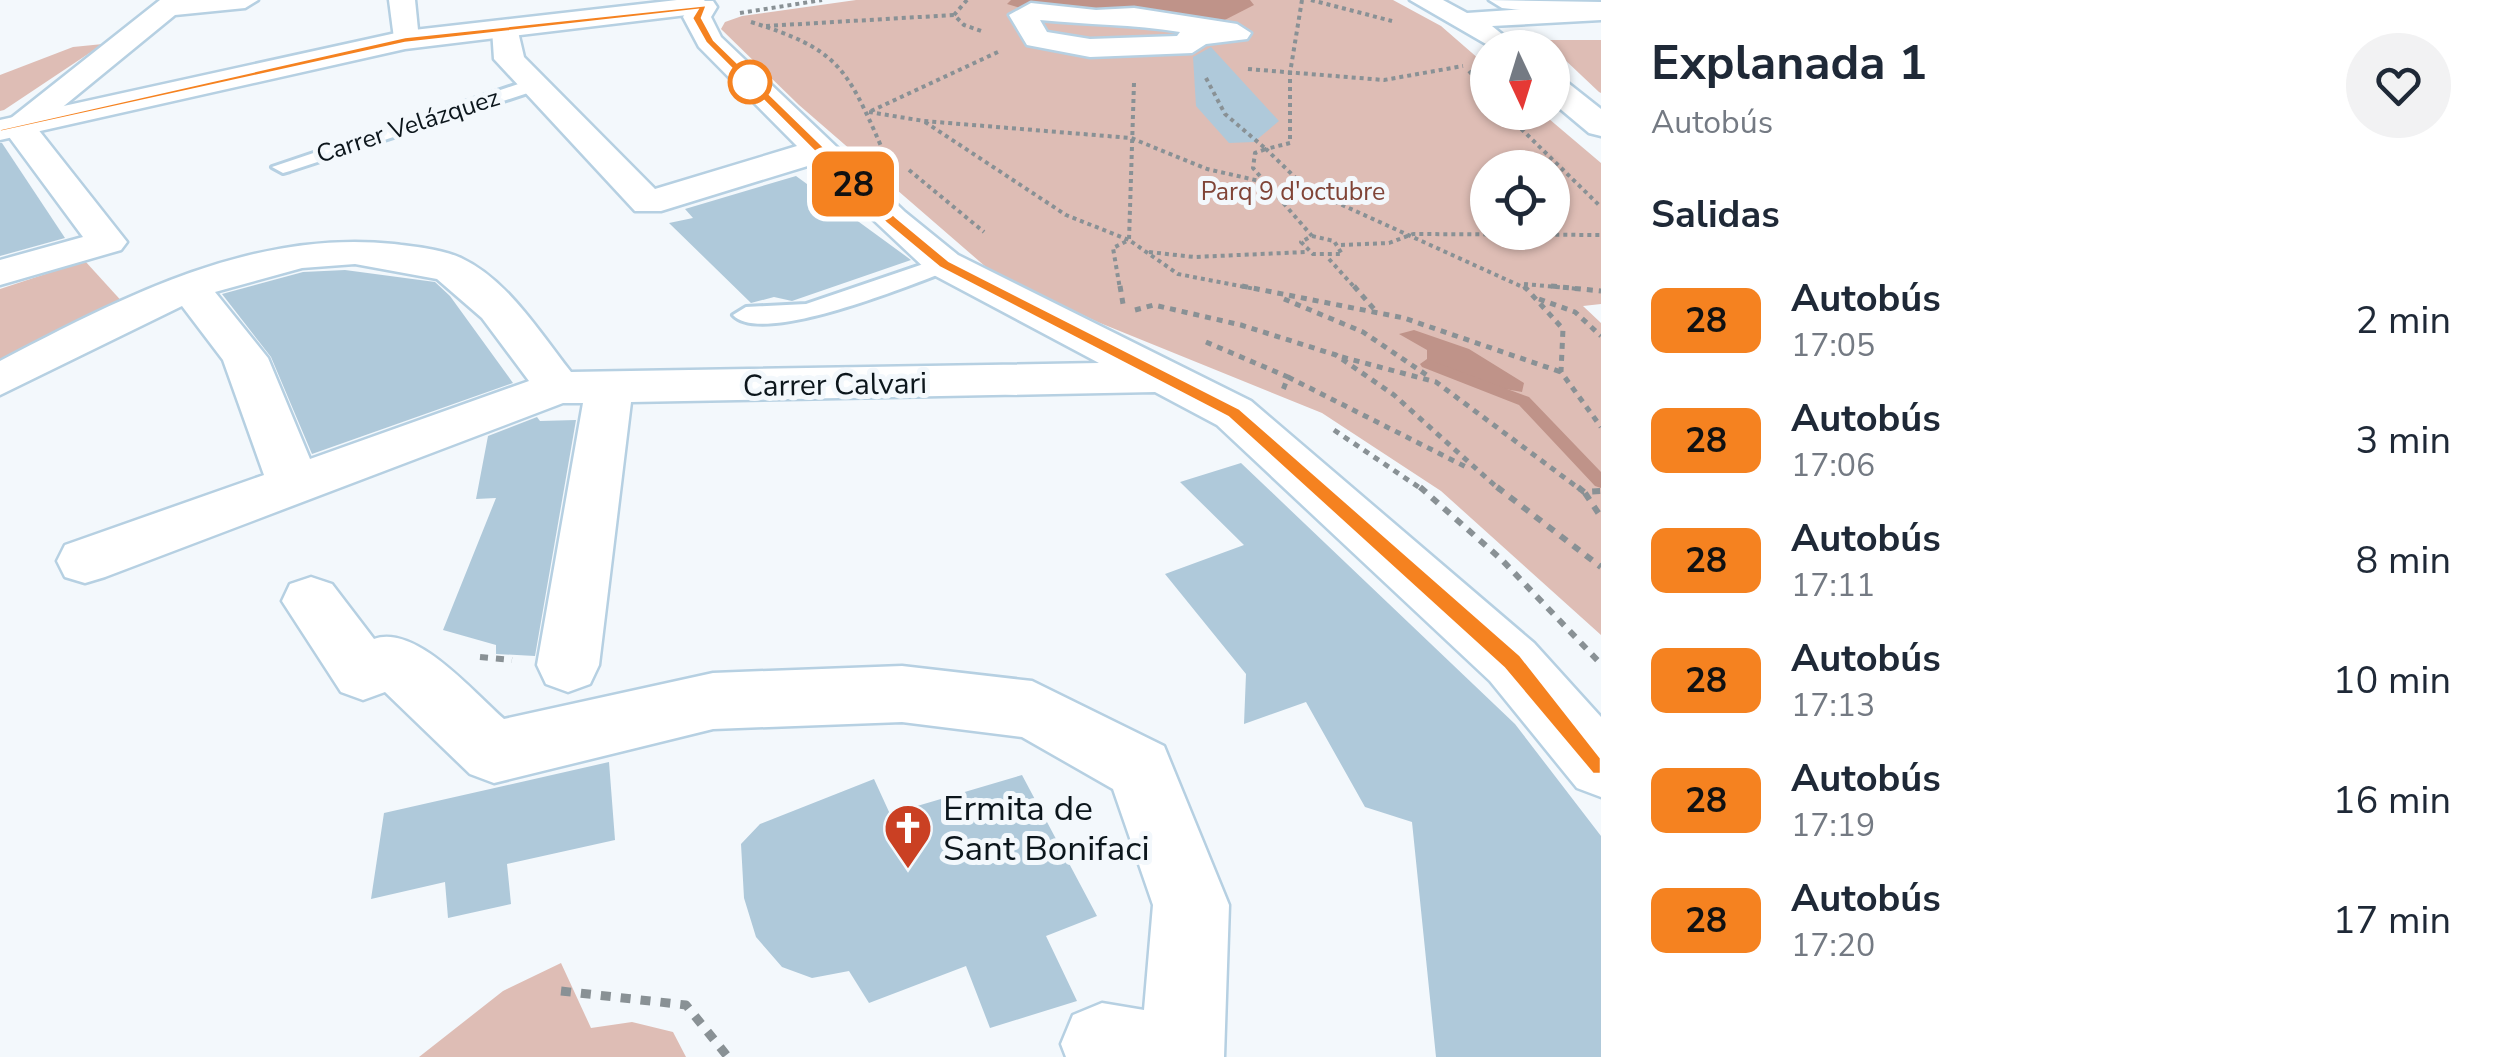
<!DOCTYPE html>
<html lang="es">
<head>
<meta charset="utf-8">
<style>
  :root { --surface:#fff; --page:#f2f2f3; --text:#1f2937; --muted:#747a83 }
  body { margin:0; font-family:"Nunito Sans",sans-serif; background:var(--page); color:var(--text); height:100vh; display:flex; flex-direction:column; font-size:38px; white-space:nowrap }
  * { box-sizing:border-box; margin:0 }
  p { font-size:32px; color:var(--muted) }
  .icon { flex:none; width:55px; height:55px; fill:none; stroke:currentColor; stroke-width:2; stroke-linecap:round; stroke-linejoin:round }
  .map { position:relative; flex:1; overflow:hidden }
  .drawer { display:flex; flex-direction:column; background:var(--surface); width:900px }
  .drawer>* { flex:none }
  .badge { padding:0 20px; border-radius:15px; font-size:35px; line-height:65px }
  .needle { width:65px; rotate:176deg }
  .buttons { position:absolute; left:1470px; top:30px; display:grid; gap:20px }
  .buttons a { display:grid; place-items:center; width:100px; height:100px; border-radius:50%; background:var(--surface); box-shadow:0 2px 8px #0004; font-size:50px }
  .map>.badge { position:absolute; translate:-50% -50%; box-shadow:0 0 0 5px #fff }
  h2 { padding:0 50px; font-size:38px; line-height:90px }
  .round { display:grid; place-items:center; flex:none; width:105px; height:105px; border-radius:52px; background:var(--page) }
  .overview { display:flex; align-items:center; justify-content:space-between; height:170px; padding:0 50px }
  h1 { font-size:48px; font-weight:700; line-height:75px }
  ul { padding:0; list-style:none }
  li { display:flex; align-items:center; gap:30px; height:120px; padding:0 50px }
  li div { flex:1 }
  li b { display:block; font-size:38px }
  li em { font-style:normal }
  li .badge { min-width:110px; font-weight:700; text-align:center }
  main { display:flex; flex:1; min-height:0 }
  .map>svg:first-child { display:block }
  .green { fill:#debdb5; fill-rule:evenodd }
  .water { fill:#bf9389 }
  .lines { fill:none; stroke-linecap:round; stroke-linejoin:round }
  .stream { fill:#bf9389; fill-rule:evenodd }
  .building { fill:#afc9da }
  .lane-casing { stroke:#b6d0e2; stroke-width:6 }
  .street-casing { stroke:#b6d0e2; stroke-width:5 }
  .secondary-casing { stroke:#b6d0e2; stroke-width:5 }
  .path-far3 { stroke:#899195; stroke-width:4; stroke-dasharray:4 4; stroke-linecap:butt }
  .path-far2 { stroke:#899195; stroke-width:5; stroke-dasharray:6 6; stroke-linecap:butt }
  .path-far1 { stroke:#899195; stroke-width:6; stroke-dasharray:8 8; stroke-linecap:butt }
  .path { stroke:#899195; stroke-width:9; stroke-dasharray:10 10; stroke-linecap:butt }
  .lane { fill:#fff; fill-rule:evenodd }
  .street { fill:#fff; fill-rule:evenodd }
  .secondary { fill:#fff; fill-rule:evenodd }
  .line { fill:#f58220; stroke:#fff; stroke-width:2.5 }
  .stop-dot { fill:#fff; stroke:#f58220; stroke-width:5 }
  .labels { text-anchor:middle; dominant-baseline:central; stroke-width:10; stroke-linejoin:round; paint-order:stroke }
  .far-street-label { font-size:25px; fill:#0c161c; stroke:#f3f8fc }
  .far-park-label { font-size:25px; fill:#804437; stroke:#f3f8fc }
  .street-label { font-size:30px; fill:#0c161c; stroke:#f3f8fc }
  .near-poi-label { font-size:35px; fill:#0c161c; stroke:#f3f8fc; text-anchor:start }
</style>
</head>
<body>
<main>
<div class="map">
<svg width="1601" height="1057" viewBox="0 0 1601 1057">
  <rect width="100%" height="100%" fill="#f3f8fc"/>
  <!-- green -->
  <g class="green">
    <path d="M856 0H1393L1441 26 1487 66 1488 112 1542 113 1601 163V304L1583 306 1601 323V635L1441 491 1322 413 1100 323 994 274 799 105 721 29 725 22 742 16ZM1488 168H1552V232H1488Z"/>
    <path d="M1544 40H1601V93L1599 92Z"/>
    <path d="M103 44 4 110 0 111V75L73 47Z"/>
    <path d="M85 261 126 306 0 365V289Z"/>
    <path d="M561 963 591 1028 632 1022 673 1032 686 1057H419L503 991Z"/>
  </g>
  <!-- water -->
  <g class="water">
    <path d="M1011 0H1250L1254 5 1213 26 1031 11 1007 4Z"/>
    <path d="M1414 330 1469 349 1524 383 1522 392 1482 385 1427 364V350L1399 334Z"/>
  </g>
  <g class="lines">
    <!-- stream -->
    <path class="stream" d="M1427 359 1529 397 1601 472V488L1595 486 1519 405 1422 367 1420 364Z"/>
  </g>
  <!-- building -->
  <g class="building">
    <path d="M1211 47 1279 121 1254 142 1229 143 1196 106 1193 57Z"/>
    <path d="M0 143H2L65 238 0 256Z"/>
    <path d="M796 176 907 257 911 260 792 301 774 297 751 303 669 223 693 218 685 209Z"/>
    <path d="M345 270 435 282 450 296 513 383 312 454 271 357 222 294 303 272Z"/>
    <path d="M537 417 540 421 576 420 535 656 496 654V645L443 630 496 498 476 499 488 436Z"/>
    <path d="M1241 463 1515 724 1601 836V1057H1436L1412 822 1365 807 1306 702 1244 724 1246 674 1165 574 1244 545 1180 482Z"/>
    <path d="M609 762 615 840 507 864 511 904 448 918 445 882 371 899 384 813Z"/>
    <path d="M1022 775 1097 916 1046 936 1077 1001 990 1028 966 966 869 1003 849 971 812 978 782 967 756 937 744 898 741 844 760 824 874 779 890 814Z"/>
  </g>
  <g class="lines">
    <!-- lane casing -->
    <g class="lane-casing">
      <g id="lane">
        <path d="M533 79 542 85 540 89 290 171 283 173 272 167Z"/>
        <path d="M944 257 953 259 956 264 953 269C915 283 762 347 733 315L746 307 806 304Z"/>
      </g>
    </g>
    <!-- street casing -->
    <g class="street-casing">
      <g id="street">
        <path d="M160 0H258L245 8 175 15 37 128 127 242 121 250 0 285V260L83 237 1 126Z"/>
        <path d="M389 0H415L419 40 415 46H395Z"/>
        <path d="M1410 0H1443L1467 13 1601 4V20L1492 26 1508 39 1493 48Z"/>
        <path d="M693 1H713L717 7 711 17 721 37 905 212 958 255 1251 401 1534 643 1601 717V797L1577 788 1490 681 1217 425 1155 392 631 402 599 665 590 684 568 692 546 684 537 665 583 403H563L105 577 85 583 65 577 57 561 65 545 264 475 223 360 182 306 0 395V361C123 297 252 229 394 244 416 247 441 249 461 258 508 280 540 333 571 372L1099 363 930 273 814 164 661 211H635L494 59 492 29 506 21 516 23 524 57 655 189 797 146 699 47 683 17ZM355 264 437 279 482 318 529 381 310 459 268 358 215 292 302 268Z"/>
        <path d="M1031 3 1096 10 1134 8 1237 24 1251 33 1247 39 1206 44 1192 53 1090 57 1027 45 1009 15ZM1040 20C1087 25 1133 24 1180 32L1177 36 1090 39 1047 32Z"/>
        <path d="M1552 77 1563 79 1601 109V136L1589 133 1552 102Z"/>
        <path d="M311 577 332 584 374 639C416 624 473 692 504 719L713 673 902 666 1032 681 1164 746 1229 905 1224 1057H1066L1061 1044 1073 1015 1102 1003 1144 1010 1153 905 1113 789 1022 737 902 722 713 729 494 783 470 774 385 692 363 700 341 692 282 601 290 584Z"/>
      </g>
    </g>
    <!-- secondary casing -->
    <g class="secondary-casing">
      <g id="secondary">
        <path d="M677 0H704L709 6 695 14 405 49 0 140V120L405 31Z"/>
        <path d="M1489 0 1601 2V18L1502 8Z"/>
      </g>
    </g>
    <!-- path-far3 -->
    <g class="path-far3">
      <path d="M967 0 954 15 964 25 984 32"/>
      <path d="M1302 0 1290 73V143L1266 149 1307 189 1527 289"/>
      <path d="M1311 0 1392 21"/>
      <path d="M740 13 822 0"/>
      <path d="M751 22C837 49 846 66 881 146"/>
      <path d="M766 26 954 15"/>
      <path d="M1248 69 1384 80 1463 66"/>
      <path d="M1469 71 1488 93"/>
      <path d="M1206 78 1225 114 1266 149 1255 153 1253 168 1312 236"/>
      <path d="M1134 83 1129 240 1178 274 1255 289"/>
      <path d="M871 111 1000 51"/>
      <path d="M869 112 924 121 1131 138 1207 169 1264 182"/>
      <path d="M1504 112 1601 207"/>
      <path d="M925 122 1066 215 1129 240 1113 248 1120 289"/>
      <path d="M909 170 984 232"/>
      <path d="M1312 236 1334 241 1342 254H1313L1301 242Z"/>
      <path d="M1341 245 1389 243 1413 234 1601 235"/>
      <path d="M1149 252 1194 257 1306 252"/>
      <path d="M1329 259 1356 289"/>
      <path d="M1524 284 1579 289"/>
    </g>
    <!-- path-far2 -->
    <g class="path-far2">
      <path d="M1120 286 1123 304"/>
      <path d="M1242 286 1404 318 1561 372"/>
      <path d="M1354 286 1374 309"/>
      <path d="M1524 286 1563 329 1561 372 1601 427"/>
      <path d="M1551 286 1601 291"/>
      <path d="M1284 299 1363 332 1431 378"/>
      <path d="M1539 299 1575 312 1601 336"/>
      <path d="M1135 310 1154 305 1241 325 1336 355 1394 395 1500 490"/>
      <path d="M1206 342 1288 377 1283 390"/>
      <path d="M1342 357 1436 382 1581 490"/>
      <path d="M1288 377 1470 469"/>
      <path d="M1334 430 1423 490"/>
    </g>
    <!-- path-far1 -->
    <g class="path-far1">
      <path d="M1420 487 1502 560 1601 664"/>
      <path d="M1497 487 1601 567"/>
      <path d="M1578 487 1584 492 1601 491"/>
      <path d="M1585 493 1601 517"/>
      <path d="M480 657 512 660"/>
    </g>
    <!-- path -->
    <path class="path" d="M561 991 686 1005 728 1057"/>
    <!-- lane -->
    <use href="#lane" class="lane"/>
    <!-- street -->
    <use href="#street" class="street"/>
    <!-- secondary -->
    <use href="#secondary" class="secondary"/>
  </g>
  <!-- line -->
  <path class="line" d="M707 5 702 18 714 40 896 217 949 261 1240 409 1520 655 1601 758V774H1593L1504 668 1228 417 939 267 886 223 706 43 692 18 697 10 405 43 0 132V129L405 37Z"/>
  <!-- icons -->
  <defs>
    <g id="church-pin" transform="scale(2.5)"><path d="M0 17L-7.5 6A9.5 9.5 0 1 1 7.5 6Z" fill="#ca4023" stroke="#f3f8fc"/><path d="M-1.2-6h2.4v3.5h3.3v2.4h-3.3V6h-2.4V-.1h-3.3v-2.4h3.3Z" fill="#fff"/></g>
  </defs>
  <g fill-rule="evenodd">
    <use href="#church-pin" x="908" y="828"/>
  </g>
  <!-- markers -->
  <circle class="stop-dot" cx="750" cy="82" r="20"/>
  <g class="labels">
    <!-- far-street labels -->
    <g class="far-street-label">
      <text transform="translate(408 126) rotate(-18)">Carrer Velázquez</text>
    </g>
    <!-- far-park labels -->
    <g class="far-park-label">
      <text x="1293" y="192">Parq 9 d'octubre</text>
    </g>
    <!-- street labels -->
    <g class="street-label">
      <text transform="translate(835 385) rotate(-1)">Carrer Calvari</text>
    </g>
    <!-- near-poi labels -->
    <g class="near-poi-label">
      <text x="943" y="808">Ermita de<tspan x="943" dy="40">Sant Bonifaci</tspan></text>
    </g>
  </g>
</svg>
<div class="buttons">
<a><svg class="needle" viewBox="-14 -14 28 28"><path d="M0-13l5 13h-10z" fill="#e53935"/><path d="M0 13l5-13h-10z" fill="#747a83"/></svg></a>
<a><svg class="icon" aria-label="locate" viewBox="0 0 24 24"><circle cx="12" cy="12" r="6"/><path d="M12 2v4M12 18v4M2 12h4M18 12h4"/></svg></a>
</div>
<b class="badge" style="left:853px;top:184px;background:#f58220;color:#111">28</b>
</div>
<section class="drawer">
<div class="overview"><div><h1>Explanada 1</h1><p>Autobús</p></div><a class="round"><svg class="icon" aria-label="heart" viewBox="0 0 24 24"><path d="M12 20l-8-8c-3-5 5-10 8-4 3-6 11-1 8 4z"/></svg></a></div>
<h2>Salidas</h2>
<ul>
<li><span class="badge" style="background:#f58220;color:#111">28</span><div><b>Autobús</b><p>17:05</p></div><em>2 min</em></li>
<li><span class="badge" style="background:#f58220;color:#111">28</span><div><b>Autobús</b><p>17:06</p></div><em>3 min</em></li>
<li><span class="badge" style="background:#f58220;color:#111">28</span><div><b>Autobús</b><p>17:11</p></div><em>8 min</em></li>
<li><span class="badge" style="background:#f58220;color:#111">28</span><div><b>Autobús</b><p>17:13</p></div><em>10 min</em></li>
<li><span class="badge" style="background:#f58220;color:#111">28</span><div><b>Autobús</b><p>17:19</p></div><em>16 min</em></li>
<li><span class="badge" style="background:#f58220;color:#111">28</span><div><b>Autobús</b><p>17:20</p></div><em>17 min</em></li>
</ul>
</section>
</main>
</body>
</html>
